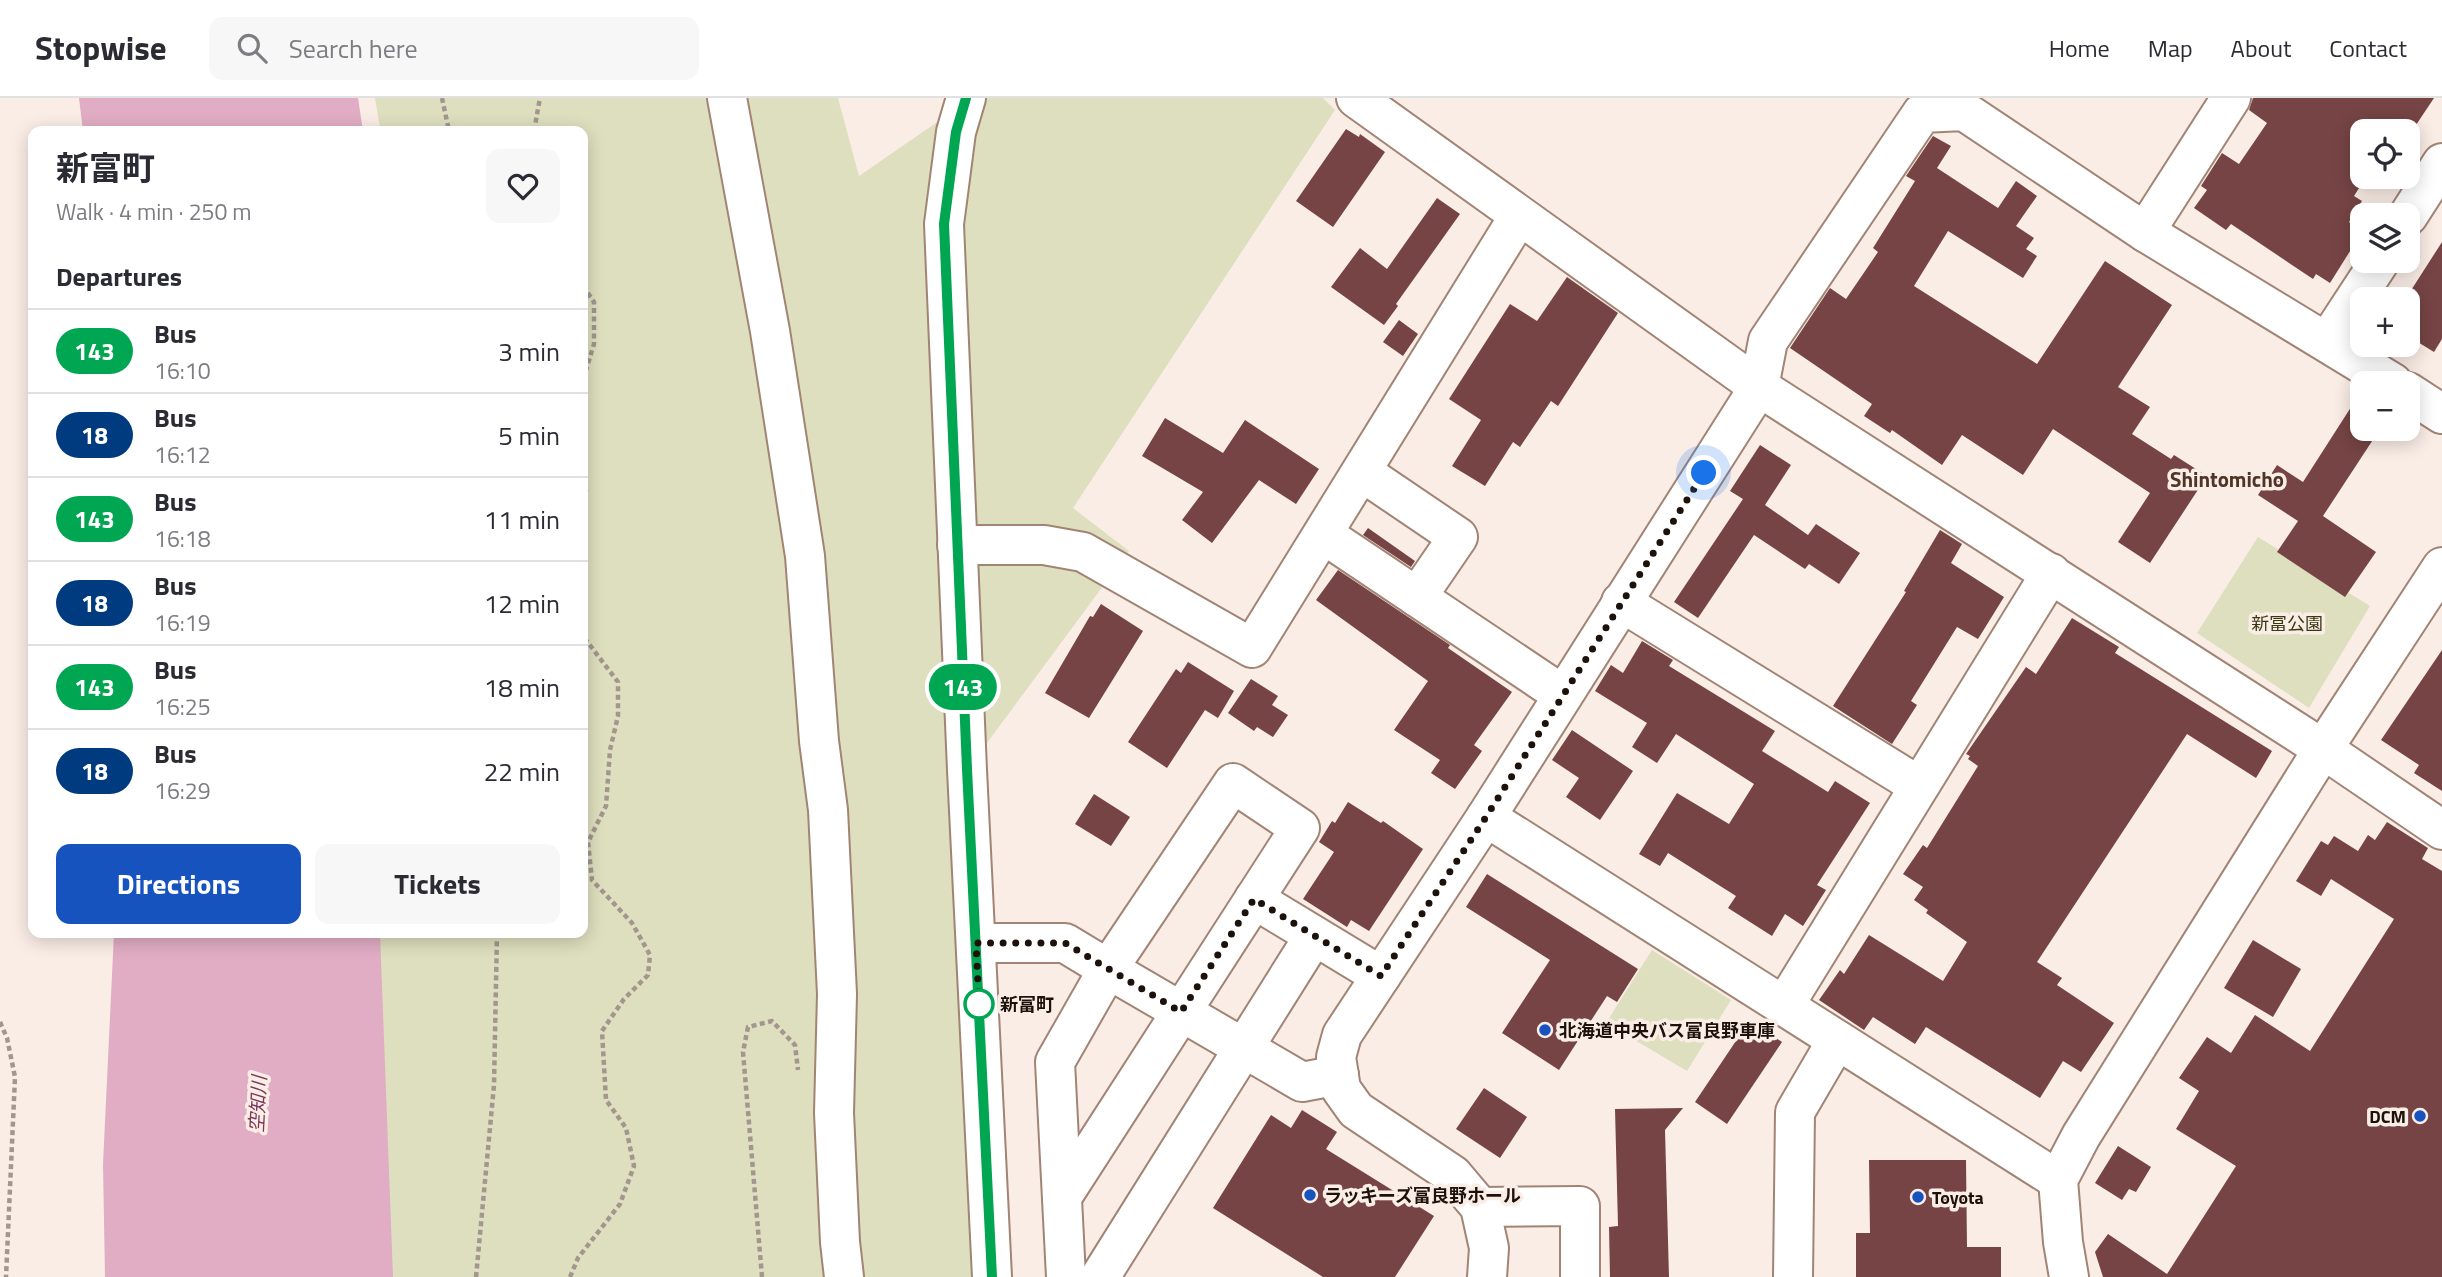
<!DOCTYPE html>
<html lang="en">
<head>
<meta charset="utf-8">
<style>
  :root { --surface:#fff; --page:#f7f7f7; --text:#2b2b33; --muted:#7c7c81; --line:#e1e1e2; --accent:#1753bf }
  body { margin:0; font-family:"Titillium Web","Noto Sans JP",sans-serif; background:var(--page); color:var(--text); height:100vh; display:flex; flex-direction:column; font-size:26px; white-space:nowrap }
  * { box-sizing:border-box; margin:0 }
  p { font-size:23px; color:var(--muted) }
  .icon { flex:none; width:38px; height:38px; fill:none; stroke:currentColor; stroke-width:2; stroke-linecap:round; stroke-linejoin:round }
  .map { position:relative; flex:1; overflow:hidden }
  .drawer { position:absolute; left:28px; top:28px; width:560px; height:812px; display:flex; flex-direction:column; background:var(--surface); border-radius:14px; box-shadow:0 4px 18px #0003 }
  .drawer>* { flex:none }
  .badge { padding:0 14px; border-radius:23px; font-size:24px; line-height:46px }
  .tools { position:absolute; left:2350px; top:21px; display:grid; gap:14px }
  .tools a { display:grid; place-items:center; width:70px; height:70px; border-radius:14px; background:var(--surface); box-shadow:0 4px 18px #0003; font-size:35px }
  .you { position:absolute; width:35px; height:35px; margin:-18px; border:5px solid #fff; border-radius:50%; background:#1a73e8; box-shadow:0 0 0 10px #1a73e833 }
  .map>.badge { position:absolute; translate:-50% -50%; box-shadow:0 0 0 4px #fff }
  h2 { padding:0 28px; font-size:26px; line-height:63px }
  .round { display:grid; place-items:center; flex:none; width:74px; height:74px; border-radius:14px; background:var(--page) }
  .head { display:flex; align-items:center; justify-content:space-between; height:119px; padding:0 28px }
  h1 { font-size:33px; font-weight:700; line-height:52px }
  .primary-button { display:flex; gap:14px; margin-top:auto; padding:14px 28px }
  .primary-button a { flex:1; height:80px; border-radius:14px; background:var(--accent); color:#fff; font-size:28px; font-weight:700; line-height:80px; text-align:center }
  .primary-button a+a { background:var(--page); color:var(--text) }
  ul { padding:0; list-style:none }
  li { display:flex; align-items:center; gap:21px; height:84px; padding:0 28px; border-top:2px solid var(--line) }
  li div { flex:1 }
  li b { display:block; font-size:26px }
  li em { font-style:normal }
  li .badge { min-width:77px; font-weight:700; text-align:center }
  header { display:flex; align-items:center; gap:42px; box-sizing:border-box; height:98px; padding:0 35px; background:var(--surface); border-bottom:2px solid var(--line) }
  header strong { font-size:33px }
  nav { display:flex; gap:38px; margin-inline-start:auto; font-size:24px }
  .search { width:490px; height:63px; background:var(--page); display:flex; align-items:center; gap:18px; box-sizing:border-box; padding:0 24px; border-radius:14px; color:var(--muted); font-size:26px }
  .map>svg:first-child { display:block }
  .green { fill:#dedfbe }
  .water { fill:#e1adc4 }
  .building { fill:#764444 }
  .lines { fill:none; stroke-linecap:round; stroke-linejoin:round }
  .minor-casing { stroke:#a18474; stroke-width:42 }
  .path { stroke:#a2968f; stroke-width:4.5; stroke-dasharray:5 3.5; stroke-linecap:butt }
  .minor { stroke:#fff; stroke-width:38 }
  .line-casing { stroke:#fff; stroke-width:16 }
  .line { stroke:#00a651; stroke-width:10 }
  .walk { stroke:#1c110b; stroke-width:7; stroke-dasharray:0 12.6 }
  .stop-dot { fill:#fff; stroke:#00a651; stroke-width:3.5 }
  .poi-dot { fill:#1753bf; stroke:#faede6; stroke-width:2.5 }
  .labels { text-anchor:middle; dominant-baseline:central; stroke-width:7; stroke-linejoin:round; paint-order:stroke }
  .park-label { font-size:18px; fill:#393910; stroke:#faede6 }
  .stop-label { font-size:18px; font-weight:bold; fill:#1c110b; stroke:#faede6; text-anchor:start }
  .poi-label { font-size:18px; font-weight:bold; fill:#1c110b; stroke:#faede6; text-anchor:start }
  .water-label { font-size:19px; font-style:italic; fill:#793859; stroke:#faede6 }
  .quarter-label { font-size:21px; font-weight:bold; fill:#4e3527; stroke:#faede6 }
</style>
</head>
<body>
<header>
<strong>Stopwise</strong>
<div class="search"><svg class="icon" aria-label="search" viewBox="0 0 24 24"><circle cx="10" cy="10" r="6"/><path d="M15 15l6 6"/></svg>Search here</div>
<nav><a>Home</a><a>Map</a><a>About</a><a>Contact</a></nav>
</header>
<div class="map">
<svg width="2442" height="1179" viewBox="0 0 2442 1179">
  <rect width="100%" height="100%" fill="#faede6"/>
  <!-- green -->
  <g class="green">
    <path d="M375 0H838L859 78 972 0H1323L1335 12 1073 410 1129 453 967 672 992 1179H372L366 835H583V33H383L380 30Z"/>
    <path d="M2258 439 2370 508 2309 610 2197 535Z"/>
    <path d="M1652 852 1731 902 1687 973 1606 925Z"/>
  </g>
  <!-- water -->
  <g class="water">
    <path d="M79 0H358L363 33H83Z"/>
    <path d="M114 835H380L393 1179H105L103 1066Z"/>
  </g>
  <!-- building -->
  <g class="building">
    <path d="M2253 0H2434L2412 33H2362V79H2366L2354 98 2362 103 2349 124 2362 134 2330 185 2316 176 2313 181 2231 126 2226 132 2194 110 2207 92 2201 88 2222 55 2239 66 2267 25 2249 12Z"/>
    <path d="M1346 31 1359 39 1360 36 1385 54 1333 129 1296 103Z"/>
    <path d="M1933 38 1951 48 1937 70 1998 110 2016 83 2037 98 2016 128 2034 140 2026 151 2037 158 2023 180 1948 133 1914 188 2037 266 2105 163 2172 207 2118 289 2150 309 2132 336 2171 361 2174 357 2207 378 2150 465 2118 444 2150 395 2053 331 2023 377 1962 337 1942 367 1892 332 1890 335 1864 318 1872 306 1790 250 1830 190 1846 201 1878 154 1873 150 1915 83 1906 78Z"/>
    <path d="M1437 100 1460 116 1396 206 1398 208 1384 227 1331 189 1360 150 1387 171Z"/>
    <path d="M2442 144V241L2434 254 2408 238V197Z"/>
    <path d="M1567 179 1618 215 1558 308 1551 303 1520 349 1513 344 1485 388 1452 368 1481 322 1449 301 1510 206 1537 223Z"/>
    <path d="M1399 222 1418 236 1403 258 1383 244Z"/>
    <path d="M2362 292V331H2380L2323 418 2376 454 2345 499 2277 454 2298 423 2258 397 2277 367 2303 384Z"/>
    <path d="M1165 320 1223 355 1245 322 1319 371 1296 406 1259 382 1212 445 1182 422 1203 394 1142 358Z"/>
    <path d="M1760 347 1791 367 1765 407 1808 437 1816 426 1860 455 1839 486 1809 466 1805 471 1754 437 1698 520 1674 504 1743 401 1730 393Z"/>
    <path d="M1368 430 1415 463 1411 469 1363 437Z"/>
    <path d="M1940 432 1962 446 1951 465 2004 499 1978 541 1957 529 1911 603 1917 607 1892 646 1833 608 1906 494 1904 493Z"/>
    <path d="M1338 472 1450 547 1448 550 1512 594 1474 647 1482 653 1455 691 1431 675 1440 662 1394 632 1428 583 1316 502Z"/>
    <path d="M1101 506 1143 533 1089 620 1045 595 1090 518 1093 519Z"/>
    <path d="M2072 520 2119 549 2115 555 2272 653 2256 680 2187 636 2037 864 2062 880 2057 887 2114 925 2081 974 2063 963 2040 1000 1926 929 1915 946 1873 919 1864 932 1819 902 1840 872 1844 876 1869 837 1943 883 1967 844 1926 815 1928 812 1914 802 1923 789 1903 776 1923 747 1927 750 1978 668 1968 661 1970 658 1966 656 2026 569 2036 576Z"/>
    <path d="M1642 543 1673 562 1669 568 1775 633 1762 653 1828 694 1835 683 1870 705 1817 787 1826 792 1803 828 1785 816 1772 838 1728 810 1736 798 1668 755 1660 768 1639 756 1677 695 1729 726 1754 686 1676 636 1657 665 1632 649 1647 625 1595 593 1611 567 1623 575Z"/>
    <path d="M2442 552V693L2414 675 2419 667 2381 642Z"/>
    <path d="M1188 564 1234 593 1218 620 1205 612 1167 670 1128 644 1176 571 1181 575Z"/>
    <path d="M1251 581 1278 598 1272 607 1288 617 1273 639 1257 629 1254 633 1228 615Z"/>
    <path d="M1572 632 1633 673 1600 722 1566 699 1579 680 1552 662Z"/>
    <path d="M1094 696 1130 719 1111 748 1075 726Z"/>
    <path d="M1348 704 1381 725 1383 723 1423 751 1369 833 1351 822 1347 829 1303 801 1334 754 1319 744 1332 723 1335 725Z"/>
    <path d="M2387 724 2428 750 2422 761 2442 773V1179H2103L2095 1154 2108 1136 2167 1176 2236 1068 2176 1031 2199 993 2179 980 2207 939 2231 955 2255 917 2310 953 2394 821 2331 781 2321 798 2296 783 2321 743 2328 747 2334 738 2358 753 2368 737 2375 742Z"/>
    <path d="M1487 776 1638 871 1617 904 1607 898 1559 972 1502 935 1550 862 1466 809Z"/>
    <path d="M2253 842 2301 871 2273 919 2224 890Z"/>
    <path d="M1750 922 1782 944 1727 1026 1695 1004Z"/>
    <path d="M1484 990 1527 1019 1500 1060 1456 1031Z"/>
    <path d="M1683 1010 1665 1032 1669 1179H1610L1609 1129 1618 1128 1615 1011Z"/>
    <path d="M1302 1012 1337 1034 1326 1051 1434 1118 1395 1179H1323L1213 1110 1271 1017 1291 1030Z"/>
    <path d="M2118 1048 2151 1069 2136 1094 2129 1091 2122 1102 2095 1085Z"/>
    <path d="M1869 1062H1966L1967 1149H2001V1179H1856V1135H1870Z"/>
  </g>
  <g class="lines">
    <!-- minor casing -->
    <g class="minor-casing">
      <g id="minor">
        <path d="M727 0 770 233 805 458 819 643 828 712 837 896 834 1015 840 1144 844 1179"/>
        <path d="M966 0 956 34 944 126 967 672 992 1179"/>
        <path d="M1356 0 1759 289 2323 651 2442 732"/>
        <path d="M2408 118 2442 65"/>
        <path d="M2145 134 2231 0"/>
        <path d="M2327 244 2380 163"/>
        <path d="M2408 294 2442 316"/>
        <path d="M1362 374 1458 439 1417 499"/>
        <path d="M1323 436 1563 597"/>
        <path d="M957 447H1044L1083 454 1252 550 1519 118"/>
        <path d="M1621 504 1919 688"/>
        <path d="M1486 719 2058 1082"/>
        <path d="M1254 801 1381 878"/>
        <path d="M976 845H1065L1108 871 1233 685 1300 730 1062 1099"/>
        <path d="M1784 908 2051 475"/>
        <path d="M1480 1109 1580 1108V1179"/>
        <path d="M1066 1179 1055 964 1108 871 1302 984 1339 977"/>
        <path d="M1100 1179 1314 838"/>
        <path d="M1487 1179 1489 1150 1480 1109 1453 1077 1356 1012 1341 991 1336 959 1342 937 1486 719 1759 289 1768 243 1922 15 1964 13 2145 134 2393 285"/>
        <path d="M1793 1179 1795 1014 1837 942"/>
        <path d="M2069 1179 2063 1144 2058 1082 2081 1038 2323 651 2442 469"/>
      </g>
    </g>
    <!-- path -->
    <g class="path">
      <path d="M442 0 449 33"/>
      <path d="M534 33 540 0"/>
      <path d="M583 188 594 204V246L583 282"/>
      <path d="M583 364 586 393 583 408"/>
      <path d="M0 924 7 940 15 979 6 1179"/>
      <path d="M476 1179 494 987 497 835"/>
      <path d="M570 1179 578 1160 620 1106 634 1068 626 1030 606 1002 602 933 624 901 648 877 650 857 632 825 592 782 588 744 606 708 610 652 618 618V584L583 538"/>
      <path d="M762 1179 743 954 748 929 772 923 795 947 798 972"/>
    </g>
    <!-- minor -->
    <use href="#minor" class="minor"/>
  </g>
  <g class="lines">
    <!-- line casing -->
    <g class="line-casing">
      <path id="line" d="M966 0 956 34 944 126 967 671 992 1179"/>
    </g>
    <!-- line -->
    <use href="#line" class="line"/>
    <!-- walk -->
    <path class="walk" d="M979 906 976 845H1065L1181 914 1254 801 1381 878 1486 719 1704 375"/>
  </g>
  <!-- markers -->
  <circle class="stop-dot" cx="979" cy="906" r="14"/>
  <g class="poi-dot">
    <circle cx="1545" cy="932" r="7"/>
    <circle cx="2420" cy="1018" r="7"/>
    <circle cx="1310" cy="1097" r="7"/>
    <circle cx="1918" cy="1099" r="7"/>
  </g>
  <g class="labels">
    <!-- park labels -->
    <g class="park-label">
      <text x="2287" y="525">新冨公園</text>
    </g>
    <!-- stop labels -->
    <g class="stop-label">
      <text x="1000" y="906">新富町</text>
    </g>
    <!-- poi labels -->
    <g class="poi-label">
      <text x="1559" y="932">北海道中央バス富良野車庫</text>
      <text x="2406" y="1018" text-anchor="end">DCM</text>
      <text x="1324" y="1097">ラッキーズ富良野ホール</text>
      <text x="1932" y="1099">Toyota</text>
    </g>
    <!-- water labels -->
    <g class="water-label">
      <text transform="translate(257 1006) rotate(-87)">空知川</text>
    </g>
    <!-- quarter labels -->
    <g class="quarter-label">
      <text x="2227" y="381">Shintomicho</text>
    </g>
  </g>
</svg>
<div class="tools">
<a><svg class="icon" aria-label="locate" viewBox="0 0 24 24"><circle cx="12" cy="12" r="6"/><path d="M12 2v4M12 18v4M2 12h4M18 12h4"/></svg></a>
<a><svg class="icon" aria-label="layers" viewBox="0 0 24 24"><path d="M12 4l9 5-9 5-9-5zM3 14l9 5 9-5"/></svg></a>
<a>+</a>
<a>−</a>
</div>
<div class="you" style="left:1704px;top:375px"></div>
<b class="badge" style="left:963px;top:589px;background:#00a651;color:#fff">143</b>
<section class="drawer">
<div class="head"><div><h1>新富町</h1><p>Walk · 4 min · 250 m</p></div><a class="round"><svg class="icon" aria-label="heart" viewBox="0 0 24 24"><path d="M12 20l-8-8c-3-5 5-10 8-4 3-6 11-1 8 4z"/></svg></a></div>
<h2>Departures</h2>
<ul>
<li><span class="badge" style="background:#00a651;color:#fff">143</span><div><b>Bus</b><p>16:10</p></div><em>3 min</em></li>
<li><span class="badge" style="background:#003b80;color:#fff">18</span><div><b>Bus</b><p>16:12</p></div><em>5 min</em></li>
<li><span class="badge" style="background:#00a651;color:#fff">143</span><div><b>Bus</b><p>16:18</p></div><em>11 min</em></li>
<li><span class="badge" style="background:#003b80;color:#fff">18</span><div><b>Bus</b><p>16:19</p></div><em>12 min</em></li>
<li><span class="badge" style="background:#00a651;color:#fff">143</span><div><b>Bus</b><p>16:25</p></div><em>18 min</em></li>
<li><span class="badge" style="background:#003b80;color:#fff">18</span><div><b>Bus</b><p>16:29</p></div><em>22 min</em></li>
</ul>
<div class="primary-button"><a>Directions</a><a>Tickets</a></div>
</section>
</div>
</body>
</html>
